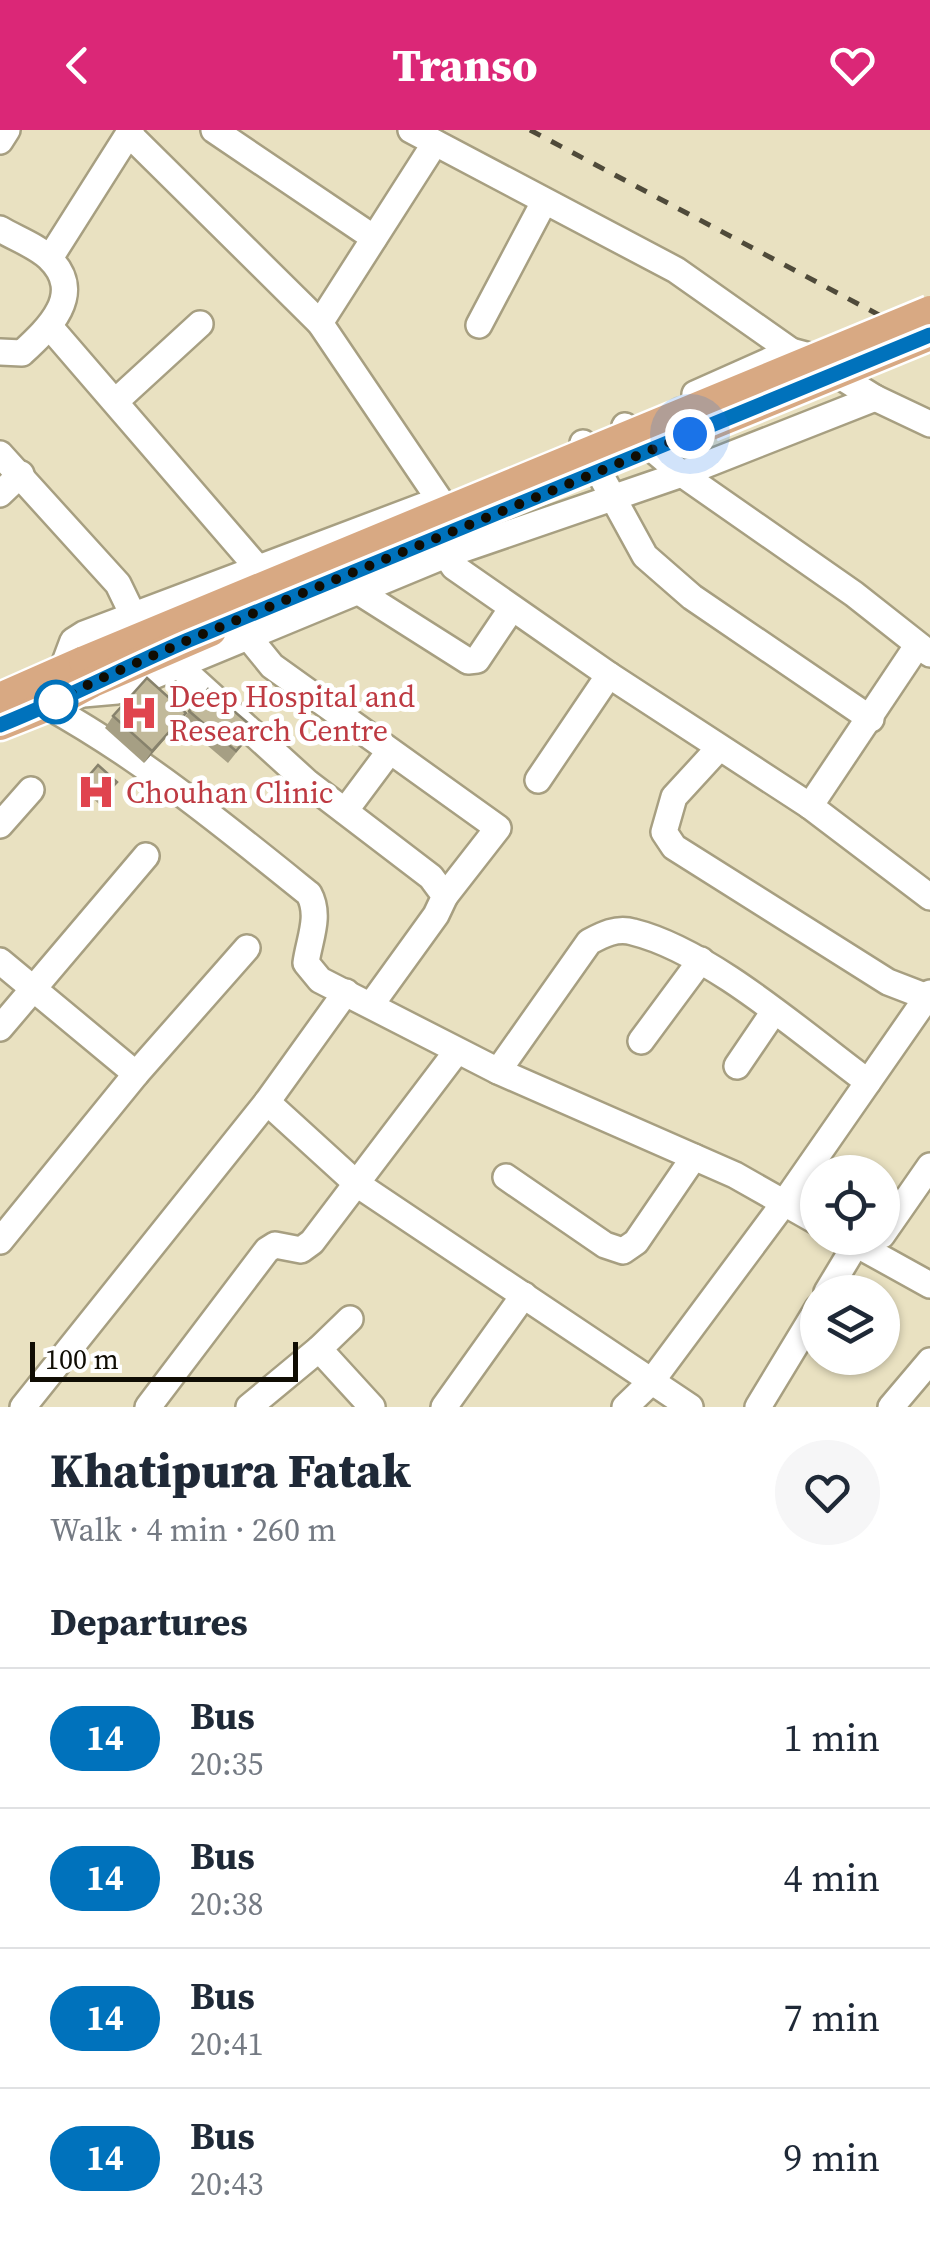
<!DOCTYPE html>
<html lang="en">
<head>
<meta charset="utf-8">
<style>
  :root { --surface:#fff; --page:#f6f6f7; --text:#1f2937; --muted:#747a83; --line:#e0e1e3; --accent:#db2777 }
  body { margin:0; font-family:"Source Serif 4",serif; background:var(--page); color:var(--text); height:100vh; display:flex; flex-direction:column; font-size:38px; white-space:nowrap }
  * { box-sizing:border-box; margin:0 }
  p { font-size:32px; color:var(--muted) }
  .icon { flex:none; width:55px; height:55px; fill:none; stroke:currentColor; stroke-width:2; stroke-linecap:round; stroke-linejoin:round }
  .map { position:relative; height:1277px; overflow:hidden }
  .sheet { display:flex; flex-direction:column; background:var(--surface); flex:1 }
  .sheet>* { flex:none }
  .badge { padding:0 20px; border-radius:32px; font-size:35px; line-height:65px }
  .tools { position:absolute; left:800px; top:1025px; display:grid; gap:20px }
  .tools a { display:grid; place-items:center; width:100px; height:100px; border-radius:50%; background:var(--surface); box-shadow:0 2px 8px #0004; font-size:50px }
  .scale { position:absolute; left:30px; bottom:25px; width:268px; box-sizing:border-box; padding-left:10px; border:5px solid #100d04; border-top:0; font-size:28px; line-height:35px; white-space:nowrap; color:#100d04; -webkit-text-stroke:8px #fff; paint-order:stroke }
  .you { position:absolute; width:50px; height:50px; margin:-25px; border:8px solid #fff; border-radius:50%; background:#1a73e8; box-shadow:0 0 0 15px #1a73e833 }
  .map>.badge { position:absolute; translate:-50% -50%; box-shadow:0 0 0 5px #fff }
  h2 { padding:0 50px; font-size:38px; line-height:90px }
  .round { display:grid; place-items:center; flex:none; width:105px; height:105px; border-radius:52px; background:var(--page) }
  .head { display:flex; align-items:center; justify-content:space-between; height:170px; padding:0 50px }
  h1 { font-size:48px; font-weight:800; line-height:75px }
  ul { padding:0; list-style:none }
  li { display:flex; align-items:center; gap:30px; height:140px; padding:0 50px; border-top:2px solid var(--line) }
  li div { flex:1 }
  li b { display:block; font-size:38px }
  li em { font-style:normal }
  li .badge { min-width:110px; font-weight:700; text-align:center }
  header { display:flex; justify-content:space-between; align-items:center; height:130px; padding:0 50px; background:var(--accent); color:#fff; font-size:45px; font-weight:800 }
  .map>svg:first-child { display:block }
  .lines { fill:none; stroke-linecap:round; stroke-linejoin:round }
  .minor-casing { stroke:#a79f81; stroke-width:30 }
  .major-casing { stroke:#fff; stroke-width:35 }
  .minor { stroke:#fff; stroke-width:25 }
  .major { stroke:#d8a983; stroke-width:30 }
  .rail { stroke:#4f4a3a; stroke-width:5; stroke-dasharray:12 12; stroke-linecap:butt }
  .major-bridge-casing { stroke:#fff; stroke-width:35; stroke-linecap:butt }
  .major-bridge { stroke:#d8a983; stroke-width:30 }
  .wall { fill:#a69f84 }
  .shaded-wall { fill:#87826c }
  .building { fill:#c1b99a; stroke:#87826c; stroke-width:2.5 }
  .line-casing { stroke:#fff; stroke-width:22 }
  .line { stroke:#0072bc; stroke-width:15 }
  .walk { stroke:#100d04; stroke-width:10; stroke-dasharray:0 18 }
  .stop-dot { fill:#fff; stroke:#0072bc; stroke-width:5 }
  .labels { text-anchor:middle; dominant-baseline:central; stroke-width:10; stroke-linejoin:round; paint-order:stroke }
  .health-label { font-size:30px; fill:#be3a42; stroke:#fff; text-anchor:start }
</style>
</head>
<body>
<header><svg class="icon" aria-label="back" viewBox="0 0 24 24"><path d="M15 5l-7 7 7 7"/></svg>Transo<svg class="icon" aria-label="heart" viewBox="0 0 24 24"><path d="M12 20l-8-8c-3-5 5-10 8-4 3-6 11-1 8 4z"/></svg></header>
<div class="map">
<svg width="930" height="1277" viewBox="0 0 930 1277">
  <rect width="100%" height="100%" fill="#e9e1c1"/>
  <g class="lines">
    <!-- minor casing -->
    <g class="minor-casing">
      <g id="minor">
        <path d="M214 0 374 108"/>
        <path d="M411 0 676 140 791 221 806 225 875 268 930 294"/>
        <path d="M129 4 320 193 439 369"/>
        <path d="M0 11 7 0"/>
        <path d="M0 99C15 108 37 116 49 128 86 164 48 199 22 223L0 222"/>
        <path d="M50 128 131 0"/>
        <path d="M320 193 435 13"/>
        <path d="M479 195 544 72"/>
        <path d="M50 197 257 437"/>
        <path d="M695 264 791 221"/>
        <path d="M116 271 200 194"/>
        <path d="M625 296 682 344 854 464 930 524"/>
        <path d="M583 313 645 426 692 467 871 589"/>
        <path d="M0 324 118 454 133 485"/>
        <path d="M0 364 21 344"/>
        <path d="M446 425 454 437 609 545 810 676 930 767"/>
        <path d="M356 460 468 531 477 530 512 478"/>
        <path d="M250 509 272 536 498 698 445 766"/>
        <path d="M178 535 308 653 431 747 445 766 436 785 371 875"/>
        <path d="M61 543 73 511 84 504 423 376"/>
        <path d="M72 565 117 561 446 425 682 344 875 268"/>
        <path d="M48 576C142 628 226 697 309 764 321 786 309 810 306 833L320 850 498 941 735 1045 818 1092"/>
        <path d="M719 618 674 667 664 702 674 717 888 852 927 867"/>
        <path d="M538 650 609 545"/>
        <path d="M810 676 917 516"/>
        <path d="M345 681 389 622"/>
        <path d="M0 695 31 660"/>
        <path d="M0 831 136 944"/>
        <path d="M0 898 146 726"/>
        <path d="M641 911 701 830"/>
        <path d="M737 936 773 883"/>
        <path d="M498 941 589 812C602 805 617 797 633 802 710 821 803 904 868 952"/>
        <path d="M267 972 357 1054 690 1277"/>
        <path d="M506 1047 605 1115 623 1121 636 1112 694 1027"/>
        <path d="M882 1105 930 1036"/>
        <path d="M845 1108 930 1155"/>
        <path d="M0 1111 136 944 247 818"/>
        <path d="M827 1162 856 1114"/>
        <path d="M319 1219 350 1189"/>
        <path d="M23 1277 267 972 346 862"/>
        <path d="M148 1277 267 1120 275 1115 301 1120 312 1112 457 921"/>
        <path d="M249 1277 319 1219 372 1277"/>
        <path d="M444 1277 524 1165"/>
        <path d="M625 1277 651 1252 784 1073 930 863"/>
        <path d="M758 1277 818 1178"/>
        <path d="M891 1277 930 1231"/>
      </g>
    </g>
    <!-- major casing -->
    <g class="major-casing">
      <g id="major">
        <path d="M0 568 84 531"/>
        <path d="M0 595 48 576 93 552"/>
      </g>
    </g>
    <!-- minor -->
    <use href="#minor" class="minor"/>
    <!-- major -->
    <use href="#major" class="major"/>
    <!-- rail -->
    <path class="rail" d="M530 0 930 212"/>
    <!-- major-bridge casing -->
    <g class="major-bridge-casing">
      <g id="major-bridge">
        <path d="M711 295 930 205"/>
        <path d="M84 531 930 181"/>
        <path d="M93 552 211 501"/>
      </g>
    </g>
    <!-- major-bridge -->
    <use href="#major-bridge" class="major-bridge"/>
  </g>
  <!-- wall -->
  <g class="wall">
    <path d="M189 581 255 599 228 633 181 593Z"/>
    <path d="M113 586 178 594 144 633 105 598Z"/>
    <path d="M86 649 117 652 99 674 80 657Z"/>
  </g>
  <!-- shaded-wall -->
  <path class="shaded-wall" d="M186 583 178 594 144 633 152 621Z"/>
  <!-- building -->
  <g class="building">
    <path d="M147 548 186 583 152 621 113 586Z"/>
    <path d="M208 559 255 599 236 621 189 581Z"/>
    <path d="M98 635 117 652 104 666 86 649Z"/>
  </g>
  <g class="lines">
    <!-- line casing -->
    <g class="line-casing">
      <path id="line" d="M0 595C63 570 124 538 186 511L930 205"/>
    </g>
    <!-- line -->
    <use href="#line" class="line"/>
    <!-- walk -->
    <path class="walk" d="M56 572 93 552 186 511 690 304"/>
  </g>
  <!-- icons -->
  <defs>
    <g id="hospital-bare" transform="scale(3)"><path d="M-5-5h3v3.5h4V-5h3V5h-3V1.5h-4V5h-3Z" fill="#e0444e" stroke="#fff" stroke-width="2.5" paint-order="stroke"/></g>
  </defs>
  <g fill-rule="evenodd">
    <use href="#hospital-bare" x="139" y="583"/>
    <use href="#hospital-bare" x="96" y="662"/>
  </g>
  <!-- markers -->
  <circle class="stop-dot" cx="56" cy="572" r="20"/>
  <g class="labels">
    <!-- health labels -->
    <g class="health-label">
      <text x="169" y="566">Deep Hospital and<tspan x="169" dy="34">Research Centre</tspan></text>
      <text x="126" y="662">Chouhan Clinic</text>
    </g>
  </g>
</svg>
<div class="tools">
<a><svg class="icon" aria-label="locate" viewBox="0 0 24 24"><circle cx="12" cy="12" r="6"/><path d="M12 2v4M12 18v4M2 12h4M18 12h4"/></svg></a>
<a><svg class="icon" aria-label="layers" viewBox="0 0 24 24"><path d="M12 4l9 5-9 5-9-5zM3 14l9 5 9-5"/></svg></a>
</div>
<div class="scale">100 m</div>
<div class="you" style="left:690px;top:304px"></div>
</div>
<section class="sheet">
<div class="head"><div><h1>Khatipura Fatak</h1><p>Walk · 4 min · 260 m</p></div><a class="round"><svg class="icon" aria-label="heart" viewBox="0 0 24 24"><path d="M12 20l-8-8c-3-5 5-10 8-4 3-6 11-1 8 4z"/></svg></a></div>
<h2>Departures</h2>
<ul>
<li><span class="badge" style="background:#0072bc;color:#fff">14</span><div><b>Bus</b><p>20:35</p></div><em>1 min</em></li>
<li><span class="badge" style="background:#0072bc;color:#fff">14</span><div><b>Bus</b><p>20:38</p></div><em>4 min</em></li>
<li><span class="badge" style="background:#0072bc;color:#fff">14</span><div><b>Bus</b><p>20:41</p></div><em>7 min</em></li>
<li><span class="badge" style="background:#0072bc;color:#fff">14</span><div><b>Bus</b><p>20:43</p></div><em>9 min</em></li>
</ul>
</section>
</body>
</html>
